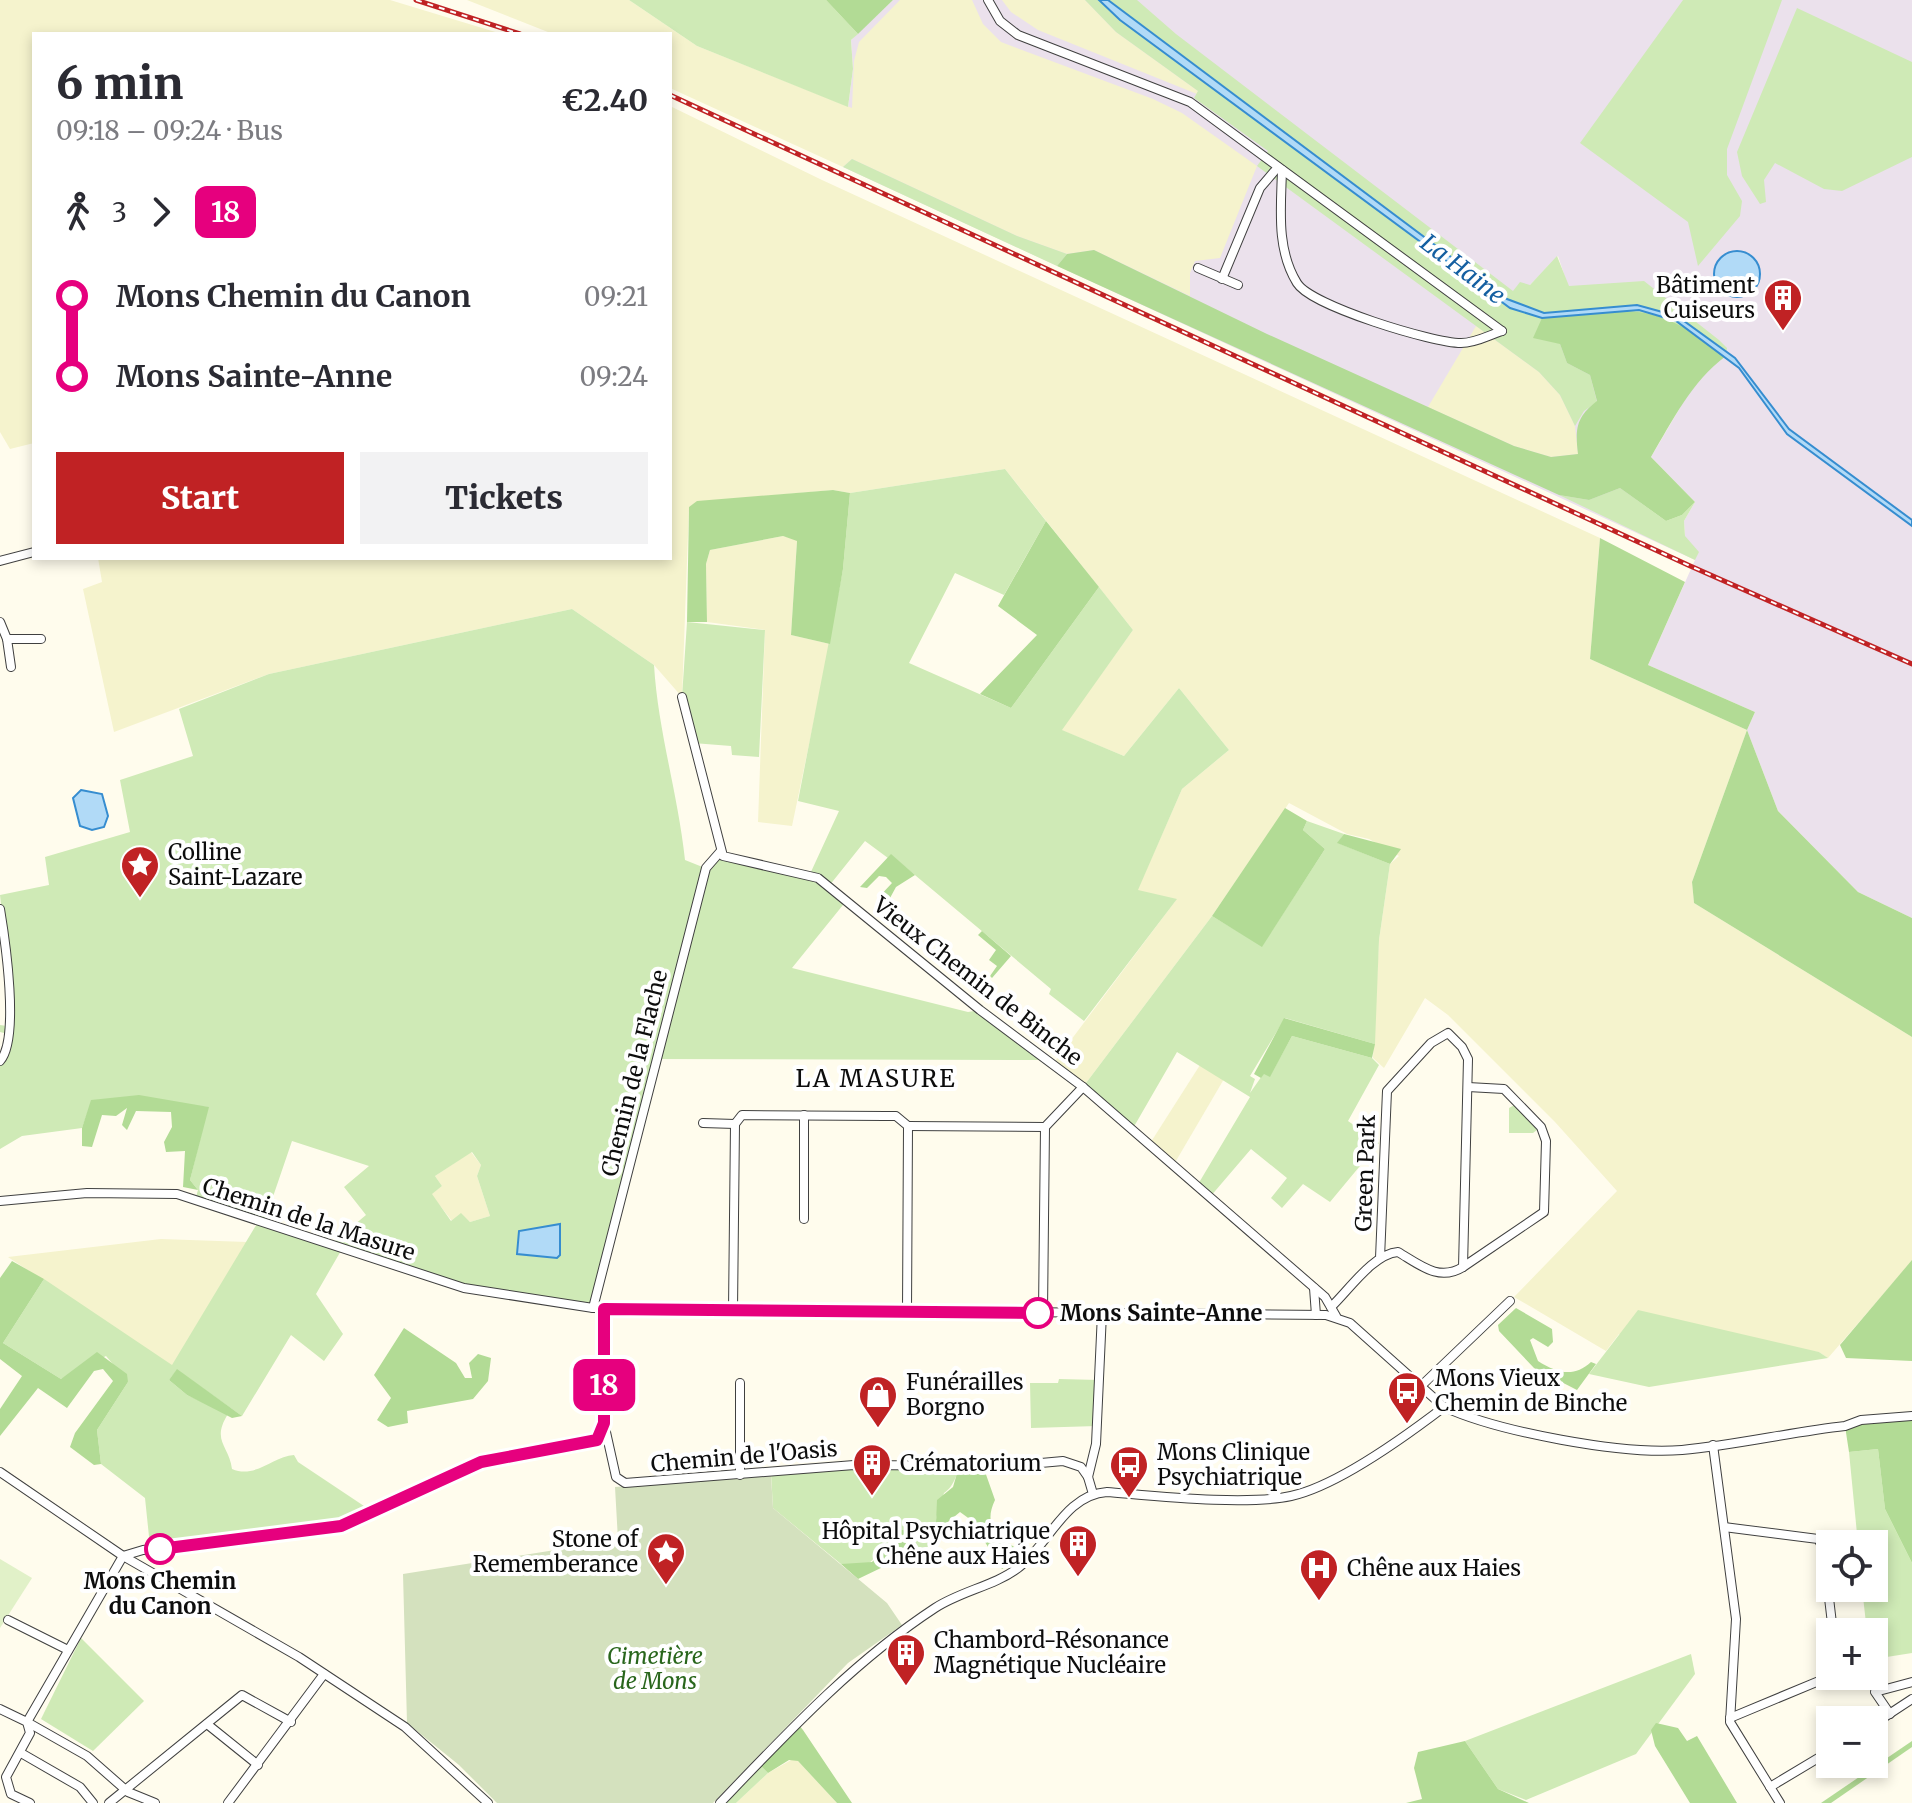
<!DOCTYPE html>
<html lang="en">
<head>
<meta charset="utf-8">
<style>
  :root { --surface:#fff; --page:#f2f2f3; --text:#2b2b33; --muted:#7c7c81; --accent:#c02224 }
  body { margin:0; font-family:Merriweather,serif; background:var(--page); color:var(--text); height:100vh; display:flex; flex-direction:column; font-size:30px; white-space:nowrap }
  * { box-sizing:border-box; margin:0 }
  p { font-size:26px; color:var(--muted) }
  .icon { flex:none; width:44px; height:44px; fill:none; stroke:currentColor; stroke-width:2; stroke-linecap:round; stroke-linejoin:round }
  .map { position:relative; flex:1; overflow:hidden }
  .side { position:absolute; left:32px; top:32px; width:640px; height:528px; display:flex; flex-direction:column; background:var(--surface); border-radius:0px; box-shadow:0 4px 12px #0003 }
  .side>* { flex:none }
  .badge { padding:0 16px; border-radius:12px; font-size:28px; line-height:52px }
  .fabs { position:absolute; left:1816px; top:1530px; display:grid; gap:16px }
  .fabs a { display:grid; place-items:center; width:72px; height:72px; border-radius:0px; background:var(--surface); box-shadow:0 4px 12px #0003; font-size:40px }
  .map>.badge { position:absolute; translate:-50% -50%; box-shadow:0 0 0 4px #fff }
  .legs { display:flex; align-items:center; gap:12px; height:88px; padding:0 24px; font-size:26px }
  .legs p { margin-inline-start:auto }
  .head { display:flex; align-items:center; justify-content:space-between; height:136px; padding:0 24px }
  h1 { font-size:44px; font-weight:800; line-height:60px }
  .primary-button { display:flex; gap:16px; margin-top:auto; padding:16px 24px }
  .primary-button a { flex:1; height:92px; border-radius:0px; background:var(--accent); color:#fff; font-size:32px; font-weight:800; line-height:92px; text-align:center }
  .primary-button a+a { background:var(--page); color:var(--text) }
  ul { padding:0 24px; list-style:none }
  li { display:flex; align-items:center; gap:28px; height:80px; font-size:30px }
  li i { display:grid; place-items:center; width:12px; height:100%; margin:0 10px; background:currentColor }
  li i::after { content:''; width:20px; height:20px; margin:-10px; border:6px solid; border-radius:50%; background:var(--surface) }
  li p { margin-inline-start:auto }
  li:first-child i { background:linear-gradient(#0000 50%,currentColor 0) }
  li:last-child i { background:linear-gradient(currentColor 50%,#0000 0) }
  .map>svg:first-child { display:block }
  .industrial { fill:#ebe1ec; fill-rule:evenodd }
  .farmland { fill:#f5f3cd }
  .green { fill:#cfeab6; fill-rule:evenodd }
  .forest { fill:#b2db95 }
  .cemetery { fill:#d4e1be }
  .pitch { fill:#e1f1c8 }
  .water { fill:#b1daf7; stroke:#368dd0; stroke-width:2 }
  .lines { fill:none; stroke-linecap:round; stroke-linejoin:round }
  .minor-casing { stroke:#404040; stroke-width:10 }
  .minor { stroke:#fff; stroke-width:8 }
  .rail-casing { stroke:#c02224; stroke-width:5 }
  .rail { stroke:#fff; stroke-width:2; stroke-dasharray:6; stroke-linecap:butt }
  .line-1-casing { stroke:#fff; stroke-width:18 }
  .line-1 { stroke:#e6007e; stroke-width:12 }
  .stop-1-dot { fill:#fff; stroke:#e6007e; stroke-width:4 }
  .labels { text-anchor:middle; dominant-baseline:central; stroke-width:8; stroke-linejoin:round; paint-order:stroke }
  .poi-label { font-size:22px; fill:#0d0d0d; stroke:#fff; text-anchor:start }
  .street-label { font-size:22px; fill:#0d0d0d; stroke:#fff }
  .stop-label { font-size:22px; font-weight:bold; fill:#0d0d0d; stroke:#fff; text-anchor:start }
  .park-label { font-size:22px; font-style:italic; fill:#29661c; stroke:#fff }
  .water-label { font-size:24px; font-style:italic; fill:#145fa1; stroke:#fff }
  .neighbourhood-label { font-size:24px; letter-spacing:2px; fill:#0d0d0d; stroke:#fff }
</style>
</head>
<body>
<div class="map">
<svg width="1912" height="1803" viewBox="0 0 1912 1803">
  <rect width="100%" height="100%" fill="#fffced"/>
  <!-- industrial -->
  <path class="industrial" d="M893 0H1912V918L1858 892 1778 811 1747 730 1755 712 1648 665 1695 560 843 167 853 109 848 107 853 69 851 40ZM1558 256 1568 286 1530 285ZM1681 406 1651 457 1695 502 1684 521 1685 537 1621 488Z"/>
  <!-- farmland -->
  <g class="farmland">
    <path d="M0 0H390L502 34H34V443L10 449 0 432Z"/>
    <path d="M467 0H629L697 46 852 108 854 61 859 42 900 0H972L983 24 1001 42 1153 99 1182 113 1257 166 1220 258 1195 261 1190 273V296L1094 250 1067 254 1017 236 852 159 843 167 670 88V34H553Z"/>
    <path d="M1002 0H1085L1116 32 1198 91 1197 94 1038 30 1011 12Z"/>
    <path d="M670 106 822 180 1600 538 1590 659 1747 730 1692 882 1694 903 1912 1037V1261L1828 1358 1819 1352 1619 1334 1606 1351 1514 1297 1617 1191 1555 1122 1448 1015 1425 998 1384 1068 1373 1058 1379 940 1390 864 1399 856 1369 839 1347 834 1289 803 1212 916 1083 1087 1053 1064 1176 900 1137 891 1182 789 1229 750 1179 688 1124 756 1061 730 1133 630 1005 469 850 493 833 490 697 502 689 507 682 697 654 665 572 609 269 674 114 732 83 589 102 582 98 558H670Z"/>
    <path d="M1476 326 1539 372 1560 395 1575 426 1578 454 1551 457 1514 446 1428 407Z"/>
    <path d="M783 536 797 540 791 635 830 644 792 826 758 822 765 630 707 622 706 564 710 550Z"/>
    <path d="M1200 1065 1224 1079 1173 1166 1149 1145Z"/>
    <path d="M471 1152 481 1165 477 1176 490 1216 470 1222 461 1214 452 1221 431 1194 442 1186 435 1176Z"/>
    <path d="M161 1239 247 1242 172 1366 8 1257Z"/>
    <path d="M793 1759 798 1761 837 1803H736L768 1773Z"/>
  </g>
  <!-- green -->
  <g class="green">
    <path d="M629 0H826L858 34 851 40 853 69 848 107 697 46Z"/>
    <path d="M1085 0H1137L1176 34 1513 291 1520 282 1530 285 1557 256 1569 286 1644 281 1719 340 1727 348 1726 356 1560 344 1567 363 1590 375 1597 402 1584 411 1575 426 1560 395 1539 372 1257 166 1268 151 1194 98 1198 91 1116 32Z"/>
    <path d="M1683 0H1782L1727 149V175L1742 201 1740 216 1698 266 1688 222 1580 143Z"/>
    <path d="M1797 8 1912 62V157L1842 191 1824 189 1775 163 1764 180 1766 202 1760 204 1742 176 1737 152Z"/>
    <path d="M852 159 1017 236 1067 254 1057 266 843 167Z"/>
    <path d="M1005 469 1046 521 1004 595 955 573 909 663 1011 708 1099 587 1133 630 1062 730 1124 756 1179 688 1229 750 1182 789 1138 890 1177 899 1084 1021 1049 994 1051 989 891 855 888 858 865 841 829 886 847 900 792 968 968 1012 980 1010 1047 1060 655 1059 593 1308 464 1288 342 1249 316 1294 343 1334 324 1361 291 1335 242 1416 177 1370 169 1380 187 1395 228 1414C211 1441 229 1445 232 1469 255 1479 272 1457 294 1455L298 1462 367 1508 320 1525 150 1546 145 1498 101 1464 97 1430 128 1382 106 1356 61 1379 3 1343 44 1279 172 1365 258 1222 195 1200 198 1190 190 1180 208 1107 92 1100 82 1128 22 1136 0 1149V1061L8 1034 0 1032V1025L7 1026 10 986 0 895 49 885 45 857 130 832 120 780 193 756 179 709 269 674 572 609 654 665C658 731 678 794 685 860L705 868 720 852 810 874 839 811 798 801 843 569 850 493ZM292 1141 369 1166 344 1187 366 1215 330 1245 264 1223ZM472 1152 481 1165 477 1176 490 1216 470 1222 461 1213 451 1221 432 1194 442 1186 435 1176Z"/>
    <path d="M1620 488 1666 521 1682 515 1695 502 1684 521 1685 536 1699 552 1695 560 1559 495 1589 500Z"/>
    <path d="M687 622 765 630 759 757 732 755 731 746 693 743 682 697Z"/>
    <path d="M1307 821 1344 834 1338 843 1390 864 1379 940 1375 1044 1285 1018 1250 1076 1255 1079 1250 1093 1264 1073 1270 1076 1292 1036 1372 1058 1379 1065 1348 1121 1379 1143 1330 1202 1303 1184 1282 1208 1271 1198 1287 1178 1251 1149 1210 1197 1197 1186 1250 1097 1177 1052 1132 1130 1083 1087 1212 916 1262 946 1325 849 1303 830Z"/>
    <path d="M1518 1103 1541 1127 1533 1133H1509V1108Z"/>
    <path d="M1638 1310 1819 1352 1828 1358 1649 1387 1589 1374Z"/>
    <path d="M1059 1379 1099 1380 1097 1426 1031 1428 1030 1383H1058Z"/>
    <path d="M1878 1449 1885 1509 1912 1563V1653L1874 1659V1632H1867L1862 1588H1874V1544H1858L1849 1452Z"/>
    <path d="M964 1465C954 1474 956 1485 944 1493L936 1518 938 1525 943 1526 930 1546 912 1553 916 1545 885 1537 882 1551 868 1564H841L773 1508 771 1473Z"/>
    <path d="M81 1638 144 1701 93 1751 41 1719Z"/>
    <path d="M1691 1654 1695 1674 1636 1754 1526 1800 1498 1789 1465 1741Z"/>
    <path d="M758 1763 768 1773 736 1803H720Z"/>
  </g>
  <!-- forest -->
  <g class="forest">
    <path d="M826 0H893L858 34Z"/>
    <path d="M1094 250 1267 334 1514 446 1551 457 1578 454C1575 429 1576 417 1597 401L1590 375 1567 363 1560 344 1533 338 1542 318C1633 311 1648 297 1726 356 1691 382 1673 420 1651 457L1695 502 1682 515 1666 521 1620 488 1589 500 1559 495 1057 266 1067 254Z"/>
    <path d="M833 490 850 493 843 569 830 644 791 635 797 541 783 536 710 550 706 564 707 622H687L689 507 697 501Z"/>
    <path d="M1046 521 1099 587 1011 708 980 694 1037 635 998 606Z"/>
    <path d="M1600 538 1685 582 1648 665 1755 712 1747 730 1778 811 1858 892 1912 918V1037L1694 903 1692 882 1747 730 1590 659Z"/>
    <path d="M1285 808 1307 821 1303 830 1325 849 1262 947 1212 916Z"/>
    <path d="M1344 834 1401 849 1390 864 1337 843Z"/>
    <path d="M891 854 915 875 896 887 884 909 878 898 892 883 886 877 879 876 867 888 860 887Z"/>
    <path d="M982 931 1011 956 992 978 990 976 997 966 989 960 996 950 978 935Z"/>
    <path d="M1284 1018 1375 1044 1372 1058 1292 1036 1270 1077 1264 1074 1261 1078 1254 1074Z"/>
    <path d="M139 1095 209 1107 190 1180 198 1190 183 1187 185 1151 166 1152 164 1142 172 1127 171 1112 136 1111 127 1130 122 1125 127 1108 116 1116 102 1115 92 1147 82 1146V1128L91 1100Z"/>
    <path d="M1912 1260V1361L1846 1358 1840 1345Z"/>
    <path d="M12 1261 44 1279 3 1343 61 1379 97 1352 127 1374 128 1382 97 1430 101 1464 94 1465 70 1447 75 1433 113 1381 103 1369 94 1371 67 1408 38 1388 0 1436V1409L22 1376 0 1359V1278Z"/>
    <path d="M1516 1308 1552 1329 1553 1342 1548 1347 1533 1338 1530 1340 1538 1361C1557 1373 1574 1378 1591 1362L1596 1364 1577 1390 1534 1368 1499 1331 1498 1325Z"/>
    <path d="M404 1328 456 1363 465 1378H472L469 1363 478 1354 491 1358 488 1381 473 1399 407 1411 408 1423 388 1427 377 1420 391 1398 374 1375Z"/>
    <path d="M177 1369 242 1416 232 1418 187 1395 169 1380Z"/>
    <path d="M1912 1416V1563L1885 1509 1878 1449 1849 1452 1845 1426Z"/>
    <path d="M964 1465 983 1466 995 1500C981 1530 1002 1536 1024 1555L1002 1569 971 1520 960 1512 943 1526 936 1523 937 1500 953 1487 958 1470Z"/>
    <path d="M903 1530 917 1538 912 1553 858 1579 841 1564 872 1562 882 1551 885 1537 892 1531Z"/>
    <path d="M797 1723 803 1730 852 1803H837L798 1761 789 1760 768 1773 758 1763Z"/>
    <path d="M1656 1723 1678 1728 1687 1741 1697 1736 1737 1803H1690L1655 1746 1651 1730Z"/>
    <path d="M1465 1741 1498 1789 1529 1803H1406L1422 1799 1414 1768 1418 1752Z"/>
    <path d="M1912 1741V1747L1831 1803H1821Z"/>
  </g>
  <!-- cemetery -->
  <path class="cemetery" d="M771 1476 773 1508 887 1603 902 1625 848 1663 713 1803H497L459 1765 407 1723 403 1574 618 1540 615 1487Z"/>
  <!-- pitch -->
  <path class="pitch" d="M0 1559 32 1578 0 1628Z"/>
  <!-- water -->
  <g class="water">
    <path d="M1099 0H1108L1507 299 1544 313 1637 305 1677 316 1735 358 1789 429 1912 520V526L1787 434 1739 368 1676 321 1639 310 1542 318 1510 308 1120 20Z"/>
    <circle cx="1737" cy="274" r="23"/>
    <path d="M81 790 102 794 108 816 104 827 92 830 80 826 73 798Z"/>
    <path d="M560 1224V1255L557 1258 517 1254 519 1231Z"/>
  </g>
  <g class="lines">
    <!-- minor casing -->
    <g class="minor-casing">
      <g id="minor">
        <path d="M988 0 1000 21 1018 35 1190 102 1502 331"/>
        <path d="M1282 170C1281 208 1276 249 1297 283 1311 306 1433 343 1461 343 1476 343 1489 335 1502 331"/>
        <path d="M1198 268 1238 285"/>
        <path d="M1222 279 1260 188 1278 167"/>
        <path d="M0 561 34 552"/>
        <path d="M0 622 7 639H41"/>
        <path d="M7 639 11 667"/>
        <path d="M682 697 723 856 818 878 980 1010 1083 1087 1325 1297 1336 1316"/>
        <path d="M0 909C5 939 20 1039 0 1061"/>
        <path d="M703 1123 735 1124 742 1115 885 1116H896L908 1126"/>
        <path d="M908 1126 1045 1127"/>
        <path d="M0 1201 87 1193 177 1194 464 1288 593 1308 1326 1315 1350 1323 1444 1407C1499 1432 1622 1455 1682 1450 1737 1445 1791 1432 1845 1426L1861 1420 1912 1416"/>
        <path d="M804 1219V1115"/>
        <path d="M1463 1267 1544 1212 1546 1141 1541 1127 1504 1089 1468 1087"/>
        <path d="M1314 1288 1316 1315"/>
        <path d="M1331 1307C1349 1290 1373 1254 1398 1252 1420 1265 1439 1282 1463 1267L1468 1059 1462 1047 1448 1033 1431 1043 1387 1091 1380 1258"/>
        <path d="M593 1308 706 868 720 852"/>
        <path d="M604 1309V1423L616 1477 625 1483 854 1465 1008 1466 1063 1461 1081 1467 1088 1477"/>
        <path d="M733 1310 735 1124"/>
        <path d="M907 1312 908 1126"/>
        <path d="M1043 1312 1045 1127 1083 1087"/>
        <path d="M1421 1386 1510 1301"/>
        <path d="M1713 1445 1736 1619 1730 1722 1780 1803"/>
        <path d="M0 1472 123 1556 299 1657 405 1727 488 1803"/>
        <path d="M740 1475V1383"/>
        <path d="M1093 1494 1088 1477 1096 1444 1102 1313"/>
        <path d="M1724 1527 1818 1539 1823 1547 1833 1632"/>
        <path d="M123 1556 143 1550 341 1526 481 1462 594 1441 603 1428"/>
        <path d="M123 1556 27 1722 87 1756 128 1792 155 1803"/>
        <path d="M8 1620 68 1650"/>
        <path d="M0 1709 27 1722 30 1733 6 1777 11 1794 30 1803"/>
        <path d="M1890 1714 1875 1692 1912 1682"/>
        <path d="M1730 1718 1831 1676"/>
        <path d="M207 1724 258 1765"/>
        <path d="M1874 1724 1912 1699"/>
        <path d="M21 1753 80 1787 93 1803"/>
        <path d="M1770 1787 1830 1751"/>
        <path d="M109 1803 242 1695 291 1722"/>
        <path d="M228 1803 324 1674"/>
        <path d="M720 1803C787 1733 854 1661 935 1608 961 1591 994 1586 1018 1568 1049 1545 1064 1495 1107 1492 1156 1496 1246 1506 1291 1496 1337 1486 1406 1436 1444 1407"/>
      </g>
    </g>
    <!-- minor -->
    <use href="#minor" class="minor"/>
    <!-- rail casing -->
    <g class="rail-casing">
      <g id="rail">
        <path d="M416 0 520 34"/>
        <path d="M670 95 1688 565 1912 664"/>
      </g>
    </g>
    <!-- rail -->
    <use href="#rail" class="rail"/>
  </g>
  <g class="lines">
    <!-- line-1 casing -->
    <g class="line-1-casing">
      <path id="line-1" d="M160 1549 341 1526 481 1462 597 1440 604 1423V1309L1038 1313"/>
    </g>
    <!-- line-1 -->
    <use href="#line-1" class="line-1"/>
  </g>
  <!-- icons -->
  <defs>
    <g id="building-pin" transform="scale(2)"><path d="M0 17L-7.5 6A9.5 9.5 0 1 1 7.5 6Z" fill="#c02224" stroke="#fff"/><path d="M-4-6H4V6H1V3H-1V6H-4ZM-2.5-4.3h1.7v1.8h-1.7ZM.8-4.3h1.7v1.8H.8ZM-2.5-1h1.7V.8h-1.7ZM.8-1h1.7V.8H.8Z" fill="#fff"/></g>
    <g id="sight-pin" transform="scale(2)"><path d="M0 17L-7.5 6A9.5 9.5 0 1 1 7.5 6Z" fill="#c02224" stroke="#fff"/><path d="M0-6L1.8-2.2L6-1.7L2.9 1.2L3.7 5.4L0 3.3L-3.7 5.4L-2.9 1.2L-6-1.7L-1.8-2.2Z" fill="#fff"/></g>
    <g id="bus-pin" transform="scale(2)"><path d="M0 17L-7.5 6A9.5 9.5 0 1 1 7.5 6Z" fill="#c02224" stroke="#fff"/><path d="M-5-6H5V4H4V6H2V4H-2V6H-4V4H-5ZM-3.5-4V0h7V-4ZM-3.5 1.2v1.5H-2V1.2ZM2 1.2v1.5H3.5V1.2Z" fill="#fff"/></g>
    <g id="shop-pin" transform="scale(2)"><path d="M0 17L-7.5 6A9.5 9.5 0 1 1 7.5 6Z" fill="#c02224" stroke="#fff"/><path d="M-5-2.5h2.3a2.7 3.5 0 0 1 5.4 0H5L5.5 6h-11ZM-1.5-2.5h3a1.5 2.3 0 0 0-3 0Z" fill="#fff"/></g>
    <g id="hospital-pin" transform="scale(2)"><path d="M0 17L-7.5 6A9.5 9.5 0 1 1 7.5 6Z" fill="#c02224" stroke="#fff"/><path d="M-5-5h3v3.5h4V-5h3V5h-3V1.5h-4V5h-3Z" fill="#fff"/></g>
  </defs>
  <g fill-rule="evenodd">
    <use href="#building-pin" x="1783" y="298"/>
    <use href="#sight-pin" x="140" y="865"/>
    <use href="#bus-pin" x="1407" y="1391"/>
    <use href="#shop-pin" x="878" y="1395"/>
    <use href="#building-pin" x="872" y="1463"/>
    <use href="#bus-pin" x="1129" y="1465"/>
    <use href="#building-pin" x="1078" y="1544"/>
    <use href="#sight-pin" x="666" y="1552"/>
    <use href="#hospital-pin" x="1319" y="1568"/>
    <use href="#building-pin" x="906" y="1653"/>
  </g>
  <!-- markers -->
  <g class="stop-1-dot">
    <circle cx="1038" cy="1313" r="14"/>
    <circle cx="160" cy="1549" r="14"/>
  </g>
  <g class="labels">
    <!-- poi labels -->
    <g class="poi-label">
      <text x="1755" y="285" text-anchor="end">Bâtiment<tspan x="1755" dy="25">Cuiseurs</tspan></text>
      <text x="168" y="852">Colline<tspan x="168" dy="25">Saint-Lazare</tspan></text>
      <text x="1435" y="1378">Mons Vieux<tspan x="1435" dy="25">Chemin de Binche</tspan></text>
      <text x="906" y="1382">Funérailles<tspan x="906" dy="25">Borgno</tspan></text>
      <text x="1157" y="1452">Mons Clinique<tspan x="1157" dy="25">Psychiatrique</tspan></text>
      <text x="900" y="1463">Crématorium</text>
      <text x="1050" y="1531" text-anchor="end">Hôpital Psychiatrique<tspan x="1050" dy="25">Chêne aux Haies</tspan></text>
      <text x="638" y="1539" text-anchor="end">Stone of<tspan x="638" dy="25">Rememberance</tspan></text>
      <text x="1347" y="1568">Chêne aux Haies</text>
      <text x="934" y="1640">Chambord-Résonance<tspan x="934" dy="25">Magnétique Nucléaire</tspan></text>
    </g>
    <!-- street labels -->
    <g class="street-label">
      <text transform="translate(978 981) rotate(38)">Vieux Chemin de Binche</text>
      <text transform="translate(634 1073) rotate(-76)">Chemin de la Flache</text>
      <text transform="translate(1365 1173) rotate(-88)">Green Park</text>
      <text transform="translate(309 1219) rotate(18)">Chemin de la Masure</text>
      <text transform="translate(744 1456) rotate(-5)">Chemin de l'Oasis</text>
    </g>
    <!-- stop labels -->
    <g class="stop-label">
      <text x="1060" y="1313">Mons Sainte-Anne</text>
      <text x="160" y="1581" text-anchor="middle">Mons Chemin<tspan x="160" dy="25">du Canon</tspan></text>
    </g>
    <!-- park labels -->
    <g class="park-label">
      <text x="655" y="1656">Cimetière<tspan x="655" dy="25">de Mons</tspan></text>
    </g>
    <!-- water labels -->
    <g class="water-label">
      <text transform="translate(1463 269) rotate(37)">La Haine</text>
    </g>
    <!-- neighbourhood labels -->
    <g class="neighbourhood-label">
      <text x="876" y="1078">LA MASURE</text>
    </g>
  </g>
</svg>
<div class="fabs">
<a><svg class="icon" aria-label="locate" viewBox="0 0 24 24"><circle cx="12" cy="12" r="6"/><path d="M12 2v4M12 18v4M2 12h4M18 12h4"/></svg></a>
<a>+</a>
<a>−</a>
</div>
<b class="badge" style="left:604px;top:1385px;background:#e6007e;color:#fff">18</b>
<section class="side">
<div class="head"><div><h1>6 min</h1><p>09:18 – 09:24 · Bus</p></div><b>€2.40</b></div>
<div class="legs"><svg class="icon" aria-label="walk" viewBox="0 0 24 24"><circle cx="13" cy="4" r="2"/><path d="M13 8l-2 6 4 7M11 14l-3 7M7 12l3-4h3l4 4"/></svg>3<svg class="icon" aria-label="forward" viewBox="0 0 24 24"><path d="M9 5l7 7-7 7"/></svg><b class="badge" style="background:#e6007e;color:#fff">18</b></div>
<ul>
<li><i style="color:#e6007e"></i><b>Mons Chemin du Canon</b><p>09:21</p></li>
<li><i style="color:#e6007e"></i><b>Mons Sainte-Anne</b><p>09:24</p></li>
</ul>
<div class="primary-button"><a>Start</a><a>Tickets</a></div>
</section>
</div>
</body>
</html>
